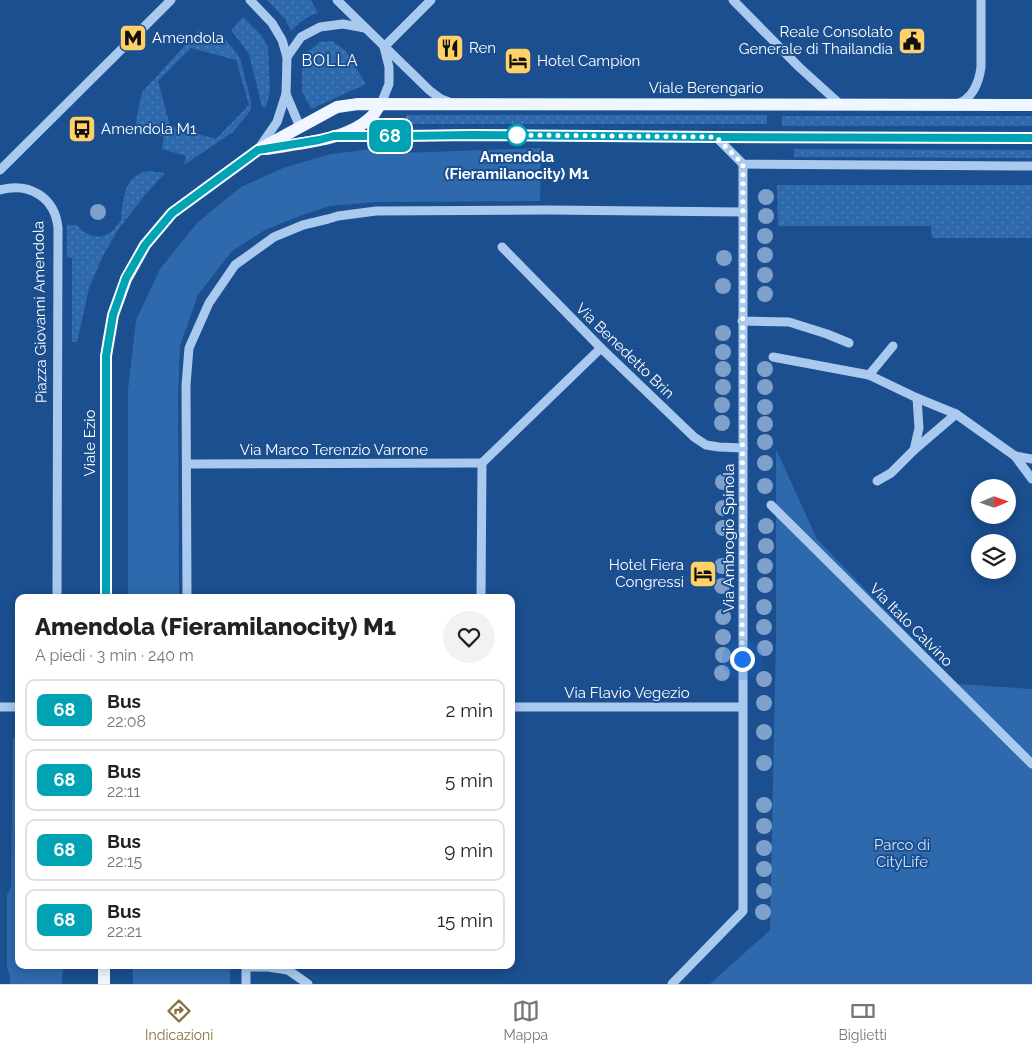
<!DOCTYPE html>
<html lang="it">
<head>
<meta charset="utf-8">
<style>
  :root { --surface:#fff; --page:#f2f2f2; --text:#222; --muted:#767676; --line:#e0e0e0; --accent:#857141 }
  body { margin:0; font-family:Raleway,sans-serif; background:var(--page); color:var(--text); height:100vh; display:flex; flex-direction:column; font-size:19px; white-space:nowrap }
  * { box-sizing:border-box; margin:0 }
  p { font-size:16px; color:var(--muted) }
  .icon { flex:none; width:28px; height:28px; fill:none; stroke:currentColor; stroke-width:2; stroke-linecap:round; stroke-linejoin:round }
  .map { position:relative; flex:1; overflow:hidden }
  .details { position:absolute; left:15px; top:594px; width:500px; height:375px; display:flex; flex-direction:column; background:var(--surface); border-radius:10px; box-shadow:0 2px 12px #0003 }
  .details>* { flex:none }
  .badge { padding:0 10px; border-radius:8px; font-size:18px; line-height:32px }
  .needle { width:32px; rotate:88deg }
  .fabs { position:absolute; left:971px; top:479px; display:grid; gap:10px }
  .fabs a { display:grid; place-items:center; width:45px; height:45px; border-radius:50%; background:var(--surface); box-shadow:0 2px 12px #0003; font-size:25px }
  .you { position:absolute; width:25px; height:25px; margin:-12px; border:4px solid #fff; border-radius:50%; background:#1a73e8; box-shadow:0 0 0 8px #1a73e833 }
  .map>.badge { position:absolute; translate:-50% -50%; box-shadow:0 0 0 2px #fff }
  .round { display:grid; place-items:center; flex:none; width:52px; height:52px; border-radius:26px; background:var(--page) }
  .head { display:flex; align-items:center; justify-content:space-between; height:85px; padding:0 20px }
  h1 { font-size:24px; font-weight:800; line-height:38px }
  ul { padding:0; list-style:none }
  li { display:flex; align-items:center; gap:15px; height:62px; margin:0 10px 8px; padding:0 10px; border:2px solid var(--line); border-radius:10px }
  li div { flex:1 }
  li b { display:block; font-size:19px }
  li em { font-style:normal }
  li .badge { min-width:55px; font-weight:700; text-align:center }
  .tabs { display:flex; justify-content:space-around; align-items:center; height:70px; border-top:1px solid var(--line); background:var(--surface); font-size:14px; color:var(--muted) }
  .tabs a { display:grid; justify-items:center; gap:2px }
  .tabs .on { color:var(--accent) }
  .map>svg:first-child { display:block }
  .grass { fill:url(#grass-dots); fill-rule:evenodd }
  .park { fill:#2e69ad }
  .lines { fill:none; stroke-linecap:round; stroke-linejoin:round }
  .minor { stroke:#a9c9ee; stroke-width:9 }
  .major { stroke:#f0f6ff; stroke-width:12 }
  .tree { fill:#7ea0ca }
  .line-casing { stroke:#fff; stroke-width:11 }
  .line { stroke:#00a3b4; stroke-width:8 }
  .walk { stroke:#fff; stroke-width:5; stroke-dasharray:0 9 }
  .stop-dot { fill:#fff; stroke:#00a3b4; stroke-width:2.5 }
  .labels { text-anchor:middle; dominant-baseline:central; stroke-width:4; stroke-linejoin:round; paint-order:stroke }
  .poi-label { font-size:15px; fill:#fff; stroke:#1b4f8f; text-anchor:start }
  .street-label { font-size:15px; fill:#fff; stroke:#1b4f8f }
  .stop-label { font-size:15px; font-weight:bold; fill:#fff; stroke:#1b4f8f }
  .park-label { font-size:15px; fill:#cfe3fa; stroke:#1b4f8f }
  .neighbourhood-label { font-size:16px; letter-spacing:1px; fill:#fff; stroke:#1b4f8f }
</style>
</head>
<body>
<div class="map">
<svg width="1032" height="984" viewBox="0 0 1032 984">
  <defs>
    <pattern id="grass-dots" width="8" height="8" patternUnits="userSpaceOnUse" patternTransform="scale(1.25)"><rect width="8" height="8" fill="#2e69ad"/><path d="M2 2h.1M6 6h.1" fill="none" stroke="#4d80b9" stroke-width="1.8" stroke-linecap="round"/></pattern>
  </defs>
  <rect width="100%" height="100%" fill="#1b4f8f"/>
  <!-- grass -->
  <g class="grass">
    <path d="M267 0H311L318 13C306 16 300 23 291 31L285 19Z"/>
    <path d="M243 17 262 36 268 47 270 90 267 104 265 108 262 107 249 54 231 30Z"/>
    <path d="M200 29 212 41 220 39 223 36 240 58 251 102V110L233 132 184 165 186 156 162 149 164 137 135 129 140 100 143 91ZM191 48 236 60 249 105 216 139 170 126 158 81Z"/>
    <path d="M332 41 346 51 366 84 311 109 302 91V72L306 53 320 42Z"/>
    <rect x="406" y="115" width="361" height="9"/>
    <rect x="782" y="116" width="250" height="10"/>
    <path d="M794 149 1032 150V158L794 157Z"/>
    <path d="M148 171 165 173 146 194 117 231 103 256 89 288 77 342H72V258L67 257V225H77C83 234 97 240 108 234 111 233 114 229 116 226 117 225 120 222 121 220 122 217 121 212 122 208 125 190 127 175 148 171Z"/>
    <path d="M777 185H1032V238H932L931 226H778Z"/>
  </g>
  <!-- park -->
  <g class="park">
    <path d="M390 147 402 153 541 148 540 201 376 202 330 206 302 215 265 230 232 251 198 295 180 346 178 394 179 597H128V390L136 320 160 269 197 223 241 187 283 168 331 154Z"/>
    <path d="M776 449 817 539 956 684 1032 689V984H710L770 930 776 637Z"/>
    <path d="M19 737V965H63L62 984H10V976L7 968V895L11 887 13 738Z"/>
    <path d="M128 965H232L230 969V984H133V969Z"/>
  </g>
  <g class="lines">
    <!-- minor -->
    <g class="minor">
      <path d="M250 0 272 23 282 40 287 57 286 94 277 122 259 148"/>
      <path d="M337 0 429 90 441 99 449 102"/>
      <path d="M733 0 799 67 841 105"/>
      <path d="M384 47 431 0"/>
      <path d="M287 57 301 37 320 27 343 24 365 28"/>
      <path d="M286 94 300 127"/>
      <path d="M381 104 389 84V67L384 47"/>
      <path d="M956 104C972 100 979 83 981 67V0"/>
      <path d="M716 137 743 164 1032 166"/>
      <path d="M0 170 171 0"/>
      <path d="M0 190C29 182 55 197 58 228L57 598"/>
      <path d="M502 247 601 348 694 437 706 445 719 447 743 448"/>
      <path d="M742 321 789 322 827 334 849 343"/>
      <path d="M773 357 869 375 917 398 919 428 914 450 891 473 877 481"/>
      <path d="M869 375 893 346"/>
      <path d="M956 414 1015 456 1032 479"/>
      <path d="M914 450 956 414 917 398"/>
      <path d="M1015 456 1032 459"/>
      <path d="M187 464 482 463"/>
      <path d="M771 505 1032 764"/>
      <path d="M187 598 186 385 189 348 209 303 235 265 274 237 303 225 328 219 338 216 376 211 548 210 743 212"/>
      <path d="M481 598 482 463 601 348"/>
      <path d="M0 707H19"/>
      <path d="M511 707H742"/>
      <path d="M246 965V984"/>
      <path d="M246 967H268L288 970 308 984"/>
      <path d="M672 984 743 911V164"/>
    </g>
    <!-- major -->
    <g class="major">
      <path d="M334 136H402L471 135 716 137 1032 138"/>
      <path d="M266 149C300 143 350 141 374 114 376 111 378 107 381 104"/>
      <path d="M106 598V356L113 315 126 279 145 245 172 213 258 150 337 107 358 104 1032 105"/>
      <path d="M104 984V965"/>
    </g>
  </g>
  <!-- trees -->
  <g class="tree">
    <circle cx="766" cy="197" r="8"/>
    <circle cx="98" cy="212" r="8"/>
    <circle cx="766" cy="216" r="8"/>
    <circle cx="765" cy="236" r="8"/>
    <circle cx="765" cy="255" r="8"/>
    <circle cx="724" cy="258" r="8"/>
    <circle cx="765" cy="275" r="8"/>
    <circle cx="723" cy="286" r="8"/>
    <circle cx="765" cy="294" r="8"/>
    <circle cx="723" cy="333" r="8"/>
    <circle cx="723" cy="352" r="8"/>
    <circle cx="723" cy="369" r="8"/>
    <circle cx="765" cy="369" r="8"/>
    <circle cx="723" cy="387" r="8"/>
    <circle cx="765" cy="387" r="8"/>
    <circle cx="722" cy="405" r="8"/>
    <circle cx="765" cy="407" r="8"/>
    <circle cx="722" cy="423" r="8"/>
    <circle cx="765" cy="424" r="8"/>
    <circle cx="765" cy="442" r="8"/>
    <circle cx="765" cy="463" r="8"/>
    <circle cx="723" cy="482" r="8"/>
    <circle cx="765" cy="486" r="8"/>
    <circle cx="723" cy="508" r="8"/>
    <circle cx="766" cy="526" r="8"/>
    <circle cx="723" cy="528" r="8"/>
    <circle cx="766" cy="546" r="8"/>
    <circle cx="722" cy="566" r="8"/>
    <circle cx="765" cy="566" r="8"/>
    <circle cx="765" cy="585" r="8"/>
    <circle cx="722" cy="586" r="8"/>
    <circle cx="764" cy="607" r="8"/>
    <circle cx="723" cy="617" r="8"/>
    <circle cx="764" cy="627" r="8"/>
    <circle cx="723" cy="637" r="8"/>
    <circle cx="765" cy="648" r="8"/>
    <circle cx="723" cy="655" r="8"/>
    <circle cx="722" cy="673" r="8"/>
    <circle cx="764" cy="679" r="8"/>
    <circle cx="764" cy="703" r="8"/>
    <circle cx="764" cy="732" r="8"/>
    <circle cx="764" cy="763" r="8"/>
    <circle cx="764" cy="805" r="8"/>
    <circle cx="764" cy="826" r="8"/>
    <circle cx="764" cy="848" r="8"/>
    <circle cx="764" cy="869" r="8"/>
    <circle cx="764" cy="891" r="8"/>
    <circle cx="763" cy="912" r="8"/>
  </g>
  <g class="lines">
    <!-- line casing -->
    <g class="line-casing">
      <path id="line" d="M106 598V356L113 315 126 278 145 245 172 213 258 150 319 140 334 136H402L471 135 716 137 1032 138"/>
    </g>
    <!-- line -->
    <use href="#line" class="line"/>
    <!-- walk -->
    <path class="walk" d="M517 135H515L716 137 743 164 742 659"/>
  </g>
  <!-- icons -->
  <defs>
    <g id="metro-square" transform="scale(1.4375)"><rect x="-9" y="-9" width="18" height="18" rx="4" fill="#ffd166" stroke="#1b4f8f"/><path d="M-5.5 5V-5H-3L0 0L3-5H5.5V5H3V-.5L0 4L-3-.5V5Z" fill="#111"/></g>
    <g id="civic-square" transform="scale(1.4375)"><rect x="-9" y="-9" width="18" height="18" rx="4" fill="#ffd166" stroke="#1b4f8f"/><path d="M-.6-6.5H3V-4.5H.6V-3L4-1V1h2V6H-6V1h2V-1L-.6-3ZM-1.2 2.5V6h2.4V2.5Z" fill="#111"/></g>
    <g id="restaurant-square" transform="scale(1.4375)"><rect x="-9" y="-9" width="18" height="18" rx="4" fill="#ffd166" stroke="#1b4f8f"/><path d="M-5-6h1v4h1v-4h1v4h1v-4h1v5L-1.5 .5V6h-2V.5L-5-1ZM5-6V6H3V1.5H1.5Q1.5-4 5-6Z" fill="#111"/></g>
    <g id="hotel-square" transform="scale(1.4375)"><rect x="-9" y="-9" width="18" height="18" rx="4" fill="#ffd166" stroke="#1b4f8f"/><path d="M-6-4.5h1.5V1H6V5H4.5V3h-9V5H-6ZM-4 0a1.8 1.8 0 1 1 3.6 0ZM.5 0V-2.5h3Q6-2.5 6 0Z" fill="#111"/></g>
    <g id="bus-square" transform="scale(1.4375)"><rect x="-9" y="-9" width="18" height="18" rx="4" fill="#ffd166" stroke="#1b4f8f"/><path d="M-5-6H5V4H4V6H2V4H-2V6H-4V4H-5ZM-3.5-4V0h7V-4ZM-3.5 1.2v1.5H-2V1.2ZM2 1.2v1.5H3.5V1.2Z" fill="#111"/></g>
  </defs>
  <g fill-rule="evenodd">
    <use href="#metro-square" x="133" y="38"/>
    <use href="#civic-square" x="912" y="41"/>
    <use href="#restaurant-square" x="450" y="48"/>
    <use href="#hotel-square" x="518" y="61"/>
    <use href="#bus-square" x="82" y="129"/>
    <use href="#hotel-square" x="703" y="574"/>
  </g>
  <!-- markers -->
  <circle class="stop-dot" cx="517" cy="135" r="10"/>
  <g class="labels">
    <!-- poi labels -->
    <g class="poi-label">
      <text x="893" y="32" text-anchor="end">Reale Consolato<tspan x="893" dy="17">Generale di Thailandia</tspan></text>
      <text x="152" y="38">Amendola</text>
      <text x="469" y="48">Ren</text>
      <text x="537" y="61">Hotel Campion</text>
      <text x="101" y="129">Amendola M1</text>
      <text x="684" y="565" text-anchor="end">Hotel Fiera<tspan x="684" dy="17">Congressi</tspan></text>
    </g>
    <!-- street labels -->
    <g class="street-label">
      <text x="706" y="88">Viale Berengario</text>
      <text transform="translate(40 312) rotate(-91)">Piazza Giovanni Amendola</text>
      <text transform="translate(625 351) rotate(44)">Via Benedetto Brin</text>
      <text transform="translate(90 443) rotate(-90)">Viale Ezio</text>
      <text x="334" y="450">Via Marco Terenzio Varrone</text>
      <text transform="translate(729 538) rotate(-90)">Via Ambrogio Spinola</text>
      <text transform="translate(911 625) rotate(45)">Via Italo Calvino</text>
      <text x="627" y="693">Via Flavio Vegezio</text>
    </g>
    <!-- stop labels -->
    <g class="stop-label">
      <text x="517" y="157">Amendola<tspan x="517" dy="17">(Fieramilanocity) M1</tspan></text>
    </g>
    <!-- park labels -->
    <g class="park-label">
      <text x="902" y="845">Parco di<tspan x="902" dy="17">CityLife</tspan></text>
    </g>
    <!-- neighbourhood labels -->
    <g class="neighbourhood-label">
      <text x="330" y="60">BOLLA</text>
    </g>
  </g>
</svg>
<div class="fabs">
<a><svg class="needle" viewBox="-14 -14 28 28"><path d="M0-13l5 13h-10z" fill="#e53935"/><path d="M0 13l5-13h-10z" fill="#767676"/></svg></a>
<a><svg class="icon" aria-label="layers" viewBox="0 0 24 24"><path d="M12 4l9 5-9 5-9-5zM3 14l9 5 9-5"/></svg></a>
</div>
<div class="you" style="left:742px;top:659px"></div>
<b class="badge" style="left:390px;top:136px;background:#00a3b4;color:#fff">68</b>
<section class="details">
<div class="head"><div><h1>Amendola (Fieramilanocity) M1</h1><p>A piedi · 3 min · 240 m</p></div><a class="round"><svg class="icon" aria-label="heart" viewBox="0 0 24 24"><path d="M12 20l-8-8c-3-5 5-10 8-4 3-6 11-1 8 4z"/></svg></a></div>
<ul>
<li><span class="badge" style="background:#00a3b4;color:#fff">68</span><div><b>Bus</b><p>22:08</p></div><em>2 min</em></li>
<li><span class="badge" style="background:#00a3b4;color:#fff">68</span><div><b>Bus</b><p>22:11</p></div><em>5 min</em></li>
<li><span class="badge" style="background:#00a3b4;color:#fff">68</span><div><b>Bus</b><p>22:15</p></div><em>9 min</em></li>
<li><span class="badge" style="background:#00a3b4;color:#fff">68</span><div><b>Bus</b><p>22:21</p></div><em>15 min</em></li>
</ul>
</section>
</div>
<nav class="tabs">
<a class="on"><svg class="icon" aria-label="directions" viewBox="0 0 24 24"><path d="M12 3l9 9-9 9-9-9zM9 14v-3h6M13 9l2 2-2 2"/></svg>Indicazioni</a>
<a><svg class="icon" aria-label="map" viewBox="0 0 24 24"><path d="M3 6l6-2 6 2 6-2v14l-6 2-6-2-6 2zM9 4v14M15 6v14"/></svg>Mappa</a>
<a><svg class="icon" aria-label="tickets" viewBox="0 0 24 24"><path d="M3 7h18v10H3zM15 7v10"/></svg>Biglietti</a>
</nav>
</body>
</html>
